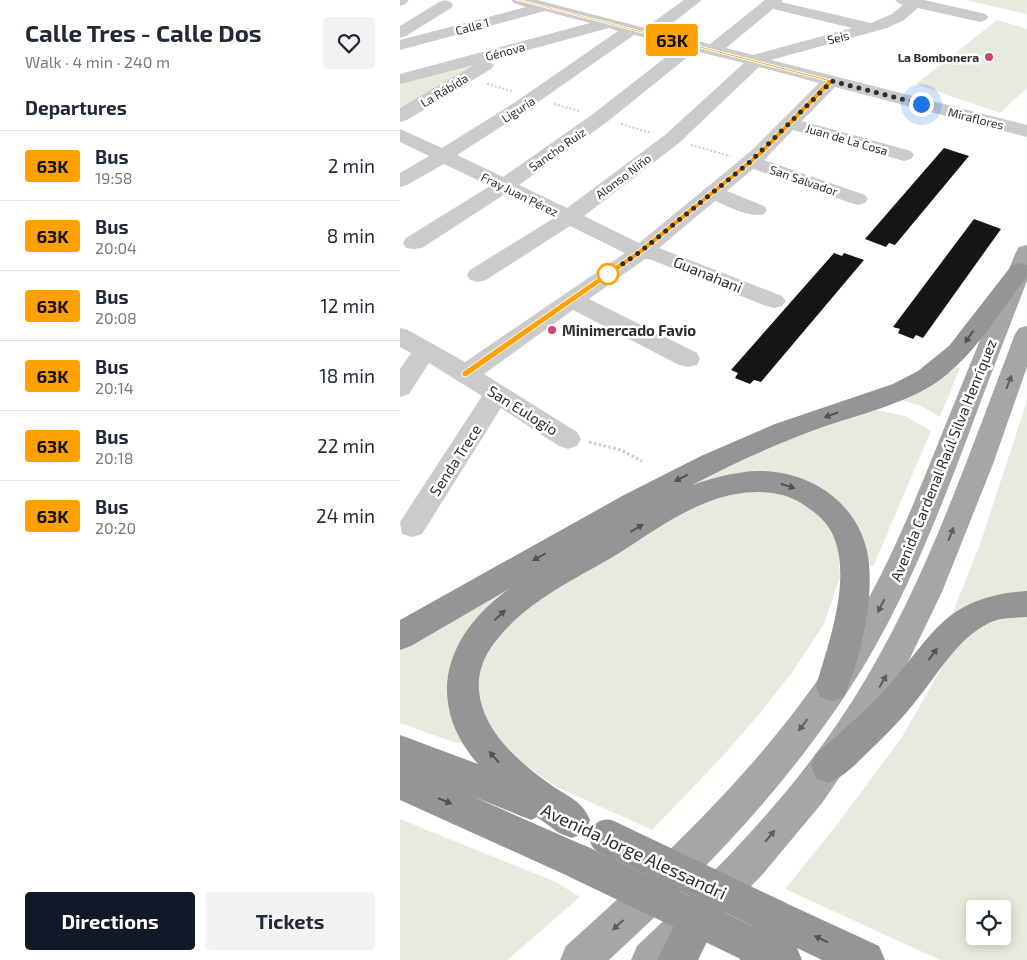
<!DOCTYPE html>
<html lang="en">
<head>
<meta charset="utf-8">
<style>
  :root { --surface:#fff; --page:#f2f2f3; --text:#1f2937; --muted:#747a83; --line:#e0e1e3; --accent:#111827 }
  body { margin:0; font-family:"Exo 2",sans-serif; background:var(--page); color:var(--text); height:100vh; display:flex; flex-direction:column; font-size:19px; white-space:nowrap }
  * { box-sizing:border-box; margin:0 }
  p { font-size:16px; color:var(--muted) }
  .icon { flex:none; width:28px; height:28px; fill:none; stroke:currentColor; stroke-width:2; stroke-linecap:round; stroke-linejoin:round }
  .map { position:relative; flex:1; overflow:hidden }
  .side { display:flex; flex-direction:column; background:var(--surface); width:400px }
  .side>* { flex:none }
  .badge { padding:0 10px; border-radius:4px; font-size:18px; line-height:32px }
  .controls { position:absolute; left:566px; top:900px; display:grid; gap:10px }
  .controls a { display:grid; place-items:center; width:45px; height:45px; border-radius:5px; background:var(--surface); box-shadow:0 2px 12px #0003; font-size:25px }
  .you { position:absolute; width:25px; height:25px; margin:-12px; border:4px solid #fff; border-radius:50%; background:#1a73e8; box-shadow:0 0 0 8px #1a73e833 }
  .map>.badge { position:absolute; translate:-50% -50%; box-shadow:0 0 0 2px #fff }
  h2 { padding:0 25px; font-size:19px; line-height:45px }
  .round { display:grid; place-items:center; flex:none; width:52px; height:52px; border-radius:5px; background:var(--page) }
  .headline { display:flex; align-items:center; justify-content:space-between; height:85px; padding:0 25px }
  h1 { font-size:24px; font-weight:700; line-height:38px }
  .action { display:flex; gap:10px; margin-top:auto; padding:10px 25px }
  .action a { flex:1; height:58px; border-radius:5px; background:var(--accent); color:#fff; font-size:20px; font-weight:700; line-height:58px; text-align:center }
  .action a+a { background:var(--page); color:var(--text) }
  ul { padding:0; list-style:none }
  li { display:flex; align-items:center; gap:15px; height:70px; padding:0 25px; border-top:1px solid var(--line) }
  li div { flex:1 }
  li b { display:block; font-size:19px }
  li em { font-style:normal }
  li .badge { min-width:55px; font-weight:700; text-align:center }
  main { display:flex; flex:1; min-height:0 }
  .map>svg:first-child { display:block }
  .green { fill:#e7eadd; fill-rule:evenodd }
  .building { fill:#151515 }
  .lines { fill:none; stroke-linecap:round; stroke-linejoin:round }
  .path-far1 { stroke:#cbcbcb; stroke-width:2; stroke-dasharray:2 2; stroke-linecap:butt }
  .path { stroke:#cbcbcb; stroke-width:3; stroke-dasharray:2.5 2.5; stroke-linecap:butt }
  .minor { fill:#cbcbcb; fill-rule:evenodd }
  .major { fill:#a6a6a6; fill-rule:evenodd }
  .highway { fill:#959595; fill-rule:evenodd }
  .highway-bridge { stroke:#959595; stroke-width:35 }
  .oneway { fill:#525252 }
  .oneway2 { fill:#5e5e5e }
  .line { fill:#ffa200; stroke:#fff }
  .walk { stroke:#2e2e2e; stroke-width:5; stroke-dasharray:0 9 }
  .poi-dot { fill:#d24373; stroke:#fff; stroke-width:2 }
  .stop-dot { fill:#fff; stroke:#ffa200; stroke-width:2.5 }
  .labels { text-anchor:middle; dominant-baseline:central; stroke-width:5; stroke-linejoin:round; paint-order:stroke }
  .far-street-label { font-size:12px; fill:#2e2e2e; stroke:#fff }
  .far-poi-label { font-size:12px; font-weight:bold; fill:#2e2e2e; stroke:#fff; text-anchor:end }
  .street-label { font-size:15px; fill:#2e2e2e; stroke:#fff }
  .poi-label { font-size:15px; font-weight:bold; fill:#2e2e2e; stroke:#fff; text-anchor:start }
  .near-street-label { font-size:18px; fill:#2e2e2e; stroke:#fff }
</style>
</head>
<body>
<main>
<section class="side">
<div class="headline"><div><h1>Calle Tres - Calle Dos</h1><p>Walk · 4 min · 240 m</p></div><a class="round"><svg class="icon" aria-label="heart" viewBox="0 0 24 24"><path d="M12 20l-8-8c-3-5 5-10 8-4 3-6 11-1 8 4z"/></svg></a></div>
<h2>Departures</h2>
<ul>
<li><span class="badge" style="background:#ffa200;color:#111">63K</span><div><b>Bus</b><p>19:58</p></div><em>2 min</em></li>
<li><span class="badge" style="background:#ffa200;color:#111">63K</span><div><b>Bus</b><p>20:04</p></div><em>8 min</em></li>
<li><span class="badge" style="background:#ffa200;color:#111">63K</span><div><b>Bus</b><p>20:08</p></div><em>12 min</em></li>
<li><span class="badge" style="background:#ffa200;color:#111">63K</span><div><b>Bus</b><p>20:14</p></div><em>18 min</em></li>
<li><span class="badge" style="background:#ffa200;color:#111">63K</span><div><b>Bus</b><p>20:18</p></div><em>22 min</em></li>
<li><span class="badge" style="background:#ffa200;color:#111">63K</span><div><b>Bus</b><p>20:20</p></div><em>24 min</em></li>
</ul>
<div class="action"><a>Directions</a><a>Tickets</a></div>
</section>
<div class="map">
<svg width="627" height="960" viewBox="0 0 627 960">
  <rect width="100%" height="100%" fill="#fff"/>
  <!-- green -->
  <g class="green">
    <path d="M565 0H627V14Z"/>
    <path d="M597 20 627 29V88L600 113 516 84Z"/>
    <path d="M89 58 0 110V82Z"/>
    <path d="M557 367 560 368 540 417 521 406 501 400 524 391Z"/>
    <path d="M627 401V594L549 622 579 547Z"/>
    <path d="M472 409 505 416 531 431 473 567 465 562C460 548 458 528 450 515 441 501 428 493 414 486 371 464 341 471 296 485L294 482 363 449Z"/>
    <path d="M369 489 402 501 429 524 438 549 440 577 424 624 393 671 361 712 322 757 252 830 157 787 113 757 95 740 73 693 85 647 135 601 288 510 320 496Z"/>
    <path d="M107 589 110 591C99 601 85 610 75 621 57 642 42 684 49 711 52 722 59 733 64 743L53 742 0 723V649Z"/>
    <path d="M627 611V960H540L385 889 439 822 502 737 550 653 578 624ZM575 909H602V936H575Z"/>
    <path d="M0 819 156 882 180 897 107 960H0Z"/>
  </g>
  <!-- building -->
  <g class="building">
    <path d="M544 148 569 156 495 245 489 243 486 247 465 239Z"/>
    <path d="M574 219 601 229 523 338 516 335 513 339 498 333 500 329 493 327Z"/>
    <path d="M434 253 442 256 444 253 464 260 361 382 354 380 350 384 335 378 338 373 331 370Z"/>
  </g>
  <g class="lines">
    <!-- path-far1 -->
    <g class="path-far1">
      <path d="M87 84 112 91"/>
      <path d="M154 104 179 111"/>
      <path d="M221 124 251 133"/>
      <path d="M291 145 330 156"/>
    </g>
    <!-- path -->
    <path class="path" d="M189 442 221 450 242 461"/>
    <!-- minor -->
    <g class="minor">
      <path d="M0 0H9L5 4 0 6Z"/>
      <path d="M45 0 51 2 53 5 51 8 6 36 0 38V26L39 2Z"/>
      <path d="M111 0H137L245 28 284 0H302L261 32 310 44 365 0H383L381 2 471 23 492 14 503 5 498 3 495 0H524L586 14 588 17 586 20 580 22 518 8 504 20 487 28 371 60 627 125V137L435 87 402 121 511 151 514 155 511 159 504 161 497 159 393 130 364 160 465 195 468 199 465 203 458 205 451 203 353 169 327 191 364 206 367 210 364 214C349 218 330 207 315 201L259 248 382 296 386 301 382 306 374 308 366 306 252 260 245 259 189 299 297 353 300 359 297 365 288 367 279 365 173 310 84 374 177 432 181 439 177 446 168 449 159 446 101 408 22 534 12 537 2 534 0 522 82 396 29 363 9 394 0 397V369L11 353 0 347V328L8 330 65 362 225 253 170 226 86 280 78 282 70 280 67 275 70 270 154 218 105 194 22 248 14 249 6 248 3 243 6 238 90 186 44 164 7 185 0 187V173L29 156 0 142V129L42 148 111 105 218 31 209 28 88 61 94 65 91 69 7 120 0 122V108L74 65 0 84V74L190 23 145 11 0 50V40L126 7 114 3ZM373 9 452 28 353 55 326 48ZM234 35 280 46 193 114 103 177 57 155 124 112ZM295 51 344 63 265 135 167 208 119 185 207 122ZM359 67 419 83 351 151 239 243 184 216 279 143Z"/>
    </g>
    <!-- major -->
    <g class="major">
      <path d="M627 245V281C607 333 587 384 568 436 539 513 509 589 468 659 399 775 307 869 209 960H160L166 946C277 846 386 744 461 612 493 556 517 496 541 436 566 374 591 313 616 252L619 247Z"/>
      <path d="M627 326V367L593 464 542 592 497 685 475 726 422 803 362 875 279 960H231L237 946C316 872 393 794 451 703 524 589 567 459 615 334L619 328Z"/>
    </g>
    <!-- highway -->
    <g class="highway">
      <path d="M620 263 627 265V276C599 313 575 355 537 382 508 403 454 416 420 428 376 444 334 463 292 485 313 478 334 472 356 471 407 470 455 499 467 551 476 593 461 658 444 697L432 701 420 697 416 686C429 642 453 577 432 533 425 519 413 511 401 503 376 487 340 491 313 500 276 513 244 538 211 558 171 581 129 601 99 637 86 652 77 670 79 691 83 733 121 764 154 787 169 797 183 802 190 820L185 833 172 838 159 833 137 817 131 820 72 796 192 849 198 862 192 875 179 881 0 800V735L78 764C23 701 46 634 109 589L11 646 0 650V620L224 495 301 456 375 424 493 384 518 371 549 346 612 265Z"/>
      <path d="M627 591V617C615 618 601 617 589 623 558 638 540 671 519 697 503 718 484 737 464 756 453 767 443 777 428 783L416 778 411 766 416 754C439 734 462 714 483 692 534 636 542 597 627 591Z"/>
      <path d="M305 888 319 893 324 907 298 960H257L291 893Z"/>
      <path d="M377 899 479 946 485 960H422L397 948 402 960H340L334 946 340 932 354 926 363 930 358 918 363 904Z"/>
    </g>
    <!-- highway-bridge -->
    <g class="highway-bridge">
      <path d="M207 837 377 918"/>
      <path d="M179 862 354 946"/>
    </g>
  </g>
  <!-- one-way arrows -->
  <defs><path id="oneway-solid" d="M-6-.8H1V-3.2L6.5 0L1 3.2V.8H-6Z" transform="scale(1.25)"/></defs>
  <g class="oneway">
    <use href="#oneway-solid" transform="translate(569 337) rotate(124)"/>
    <use href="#oneway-solid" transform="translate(431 415) rotate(161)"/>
    <use href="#oneway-solid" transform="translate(281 478) rotate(153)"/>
    <use href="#oneway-solid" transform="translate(388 486) rotate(17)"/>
    <use href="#oneway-solid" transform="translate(237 528) rotate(-31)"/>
    <use href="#oneway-solid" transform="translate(139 557) rotate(150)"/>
    <use href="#oneway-solid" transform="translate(100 615) rotate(-43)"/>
    <use href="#oneway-solid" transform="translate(533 654) rotate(-54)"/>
    <use href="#oneway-solid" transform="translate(94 757) rotate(-131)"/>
    <use href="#oneway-solid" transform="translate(45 801) rotate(23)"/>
    <use href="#oneway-solid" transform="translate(421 939) rotate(-154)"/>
  </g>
  <g class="oneway2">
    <use href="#oneway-solid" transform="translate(609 382) rotate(-69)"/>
    <use href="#oneway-solid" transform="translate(551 534) rotate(-68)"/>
    <use href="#oneway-solid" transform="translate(481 606) rotate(117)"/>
    <use href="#oneway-solid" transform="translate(483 681) rotate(-60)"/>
    <use href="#oneway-solid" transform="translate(403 725) rotate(127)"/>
    <use href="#oneway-solid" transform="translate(370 836) rotate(-50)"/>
    <use href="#oneway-solid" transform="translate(218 925) rotate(138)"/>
  </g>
  <!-- line -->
  <path class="line" d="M116 0H121L435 81 361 156 243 253 66 377 62 376V372L238 250 356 154 427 81Z"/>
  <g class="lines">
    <!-- walk -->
    <path class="walk" d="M208 274 240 252 350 162 432 81 521 104"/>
  </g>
  <!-- markers -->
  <g class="poi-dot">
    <circle cx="589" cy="57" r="5"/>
    <circle cx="152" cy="330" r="5"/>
  </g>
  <circle class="stop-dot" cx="208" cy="274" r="10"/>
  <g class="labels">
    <!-- far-street labels -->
    <g class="far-street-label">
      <text transform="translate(72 26) rotate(-15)">Calle 1</text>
      <text transform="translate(438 37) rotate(-14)">Seis</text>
      <text transform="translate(105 51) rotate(-15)">Génova</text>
      <text transform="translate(44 90) rotate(-31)">La Rábida</text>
      <text transform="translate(118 109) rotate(-33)">Liguria</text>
      <text transform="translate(576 118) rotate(14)">Miraflores</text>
      <text transform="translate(447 139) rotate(16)">Juan de La Cosa</text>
      <text transform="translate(157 149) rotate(-35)">Sancho Ruiz</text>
      <text transform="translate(223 176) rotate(-37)">Alonso Niño</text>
      <text transform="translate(404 180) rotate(19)">San Salvador</text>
      <text transform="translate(120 194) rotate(26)">Fray Juan Pérez</text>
    </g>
    <!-- far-poi labels -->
    <g class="far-poi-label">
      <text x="579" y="57">La Bombonera</text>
    </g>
    <!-- street labels -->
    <g class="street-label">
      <text transform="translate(308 274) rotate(22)">Guanahani</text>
      <text transform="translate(123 410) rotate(32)">San Eulogio</text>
      <text transform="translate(55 460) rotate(-57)">Senda Trece</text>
      <text transform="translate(543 460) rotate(-68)">Avenida Cardenal Raúl Silva Henríquez</text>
    </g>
    <!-- poi labels -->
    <g class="poi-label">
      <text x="162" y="330">Minimercado Favio</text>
    </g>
    <!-- near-street labels -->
    <g class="near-street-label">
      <text transform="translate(234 851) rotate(25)">Avenida Jorge Alessandri</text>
    </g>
  </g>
</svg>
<div class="controls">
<a><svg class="icon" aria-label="locate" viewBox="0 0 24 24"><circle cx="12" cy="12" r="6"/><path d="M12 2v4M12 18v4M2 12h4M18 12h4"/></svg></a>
</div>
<div class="you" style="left:521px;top:104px"></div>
<b class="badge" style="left:272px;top:40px;background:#ffa200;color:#111">63K</b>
</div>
</main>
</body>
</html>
